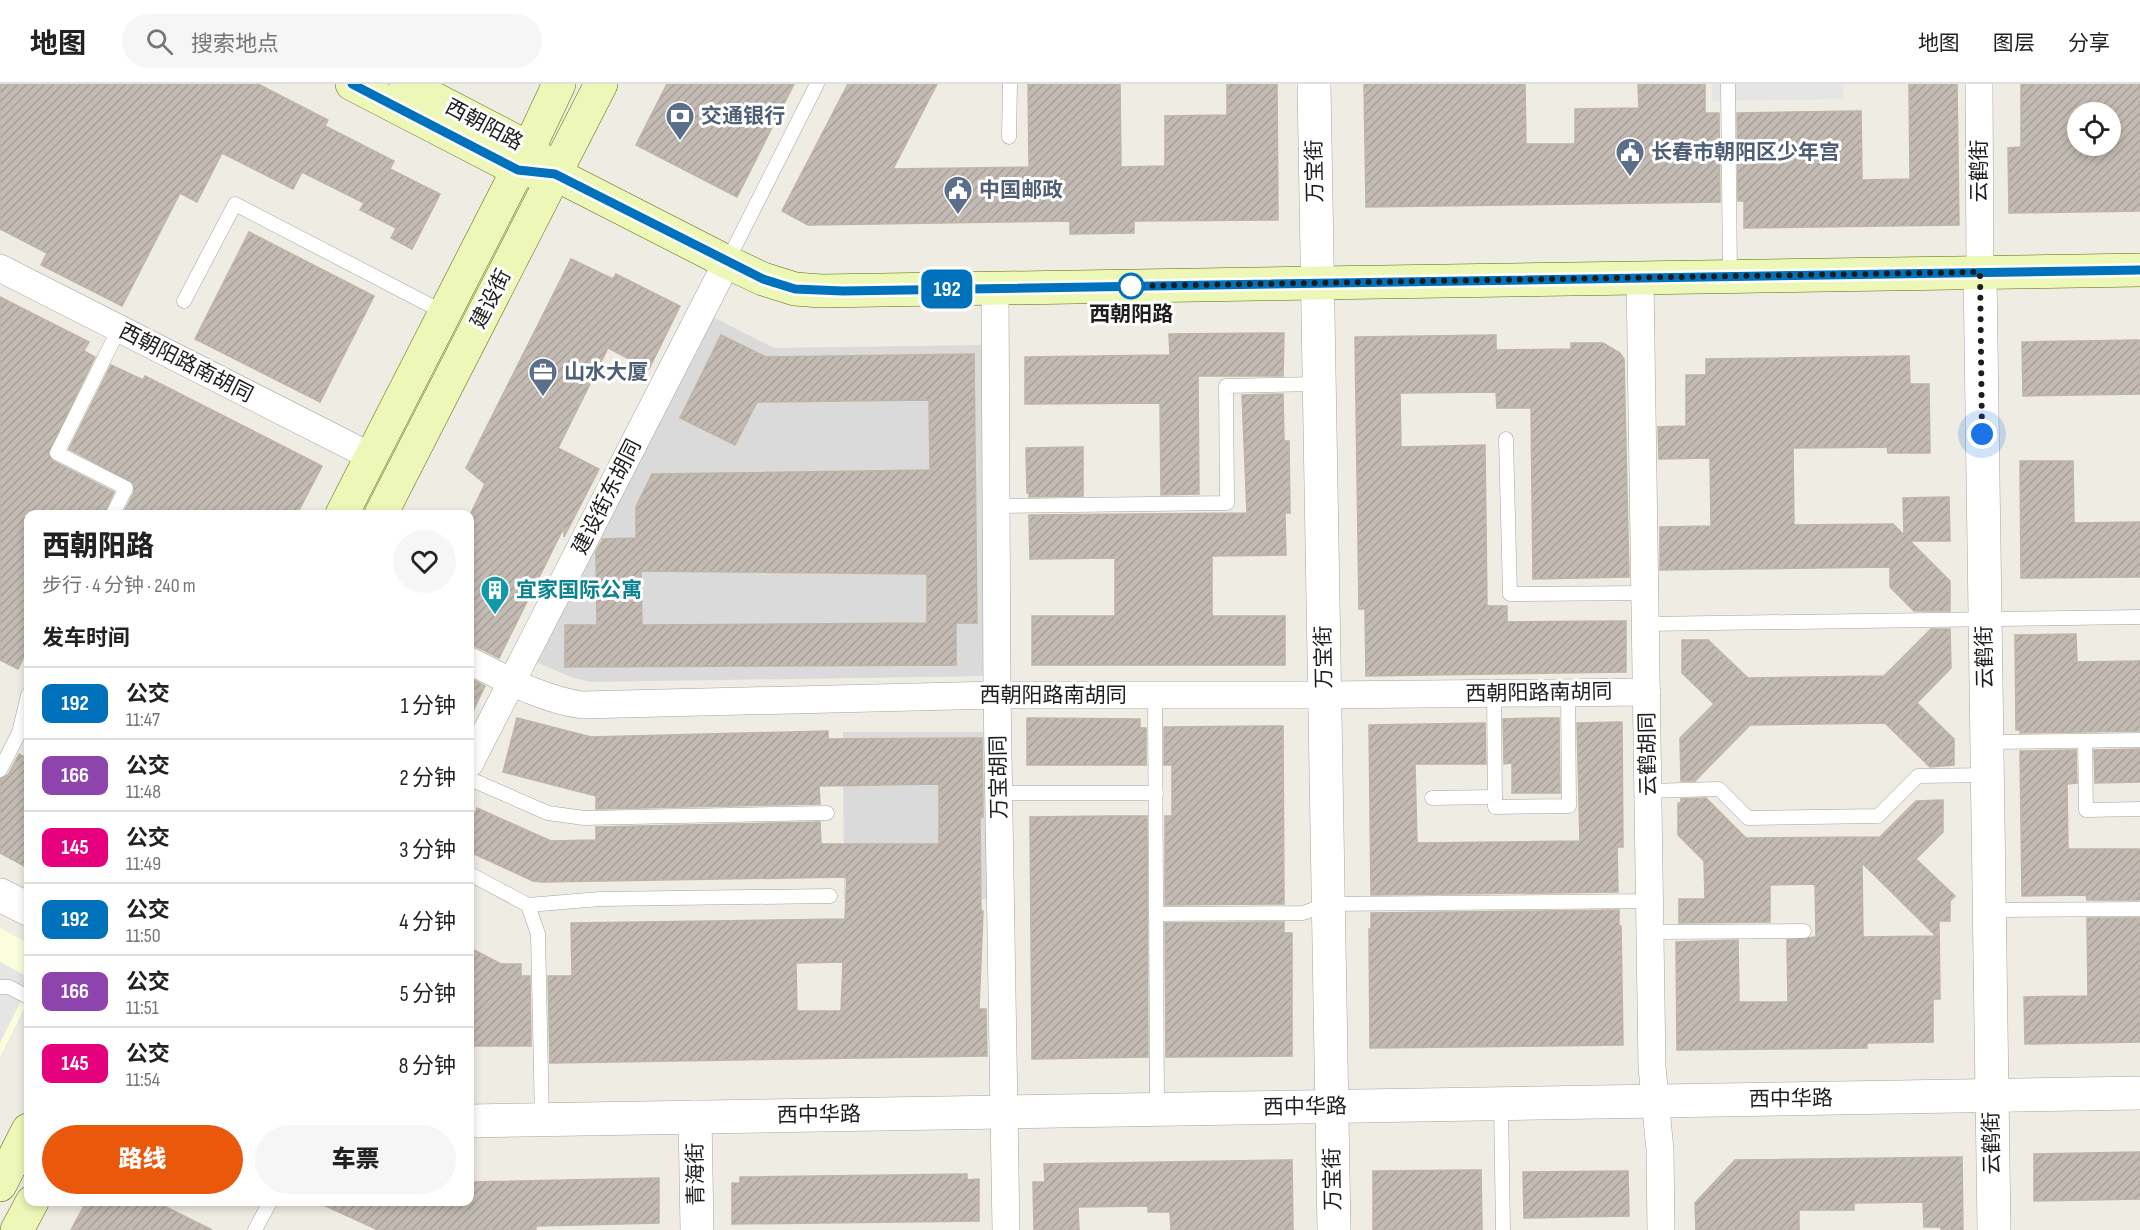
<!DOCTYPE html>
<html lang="zh">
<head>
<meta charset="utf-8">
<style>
  :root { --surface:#fff; --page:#f6f6f6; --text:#222; --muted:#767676; --line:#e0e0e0; --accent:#ea580c }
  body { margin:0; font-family:"Sofia Sans Condensed","Noto Sans SC",sans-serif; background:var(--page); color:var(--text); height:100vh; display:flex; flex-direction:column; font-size:22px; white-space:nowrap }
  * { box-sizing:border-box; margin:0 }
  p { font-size:20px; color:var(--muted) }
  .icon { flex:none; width:33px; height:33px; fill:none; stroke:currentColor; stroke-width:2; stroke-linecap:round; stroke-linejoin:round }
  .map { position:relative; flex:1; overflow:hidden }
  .sheet { position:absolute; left:24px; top:426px; width:450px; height:696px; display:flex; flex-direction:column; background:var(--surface); border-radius:12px; box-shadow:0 3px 9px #0003 }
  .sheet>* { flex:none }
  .badge { padding:0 12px; border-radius:9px; font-size:21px; line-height:39px }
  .buttons { position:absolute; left:2067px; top:18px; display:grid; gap:12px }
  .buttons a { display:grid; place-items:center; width:54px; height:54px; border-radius:50%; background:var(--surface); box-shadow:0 3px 9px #0003; font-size:30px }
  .you { position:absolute; width:30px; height:30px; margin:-15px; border:4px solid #fff; border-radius:50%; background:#1a73e8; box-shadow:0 0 0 9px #1a73e833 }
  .map>.badge { position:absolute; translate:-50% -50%; box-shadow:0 0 0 3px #fff }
  h2 { padding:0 18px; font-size:22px; line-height:54px }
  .round { display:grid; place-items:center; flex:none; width:63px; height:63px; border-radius:32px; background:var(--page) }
  .overview { display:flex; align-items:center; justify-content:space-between; height:102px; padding:0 18px }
  h1 { font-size:28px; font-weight:800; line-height:45px }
  .button { display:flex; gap:12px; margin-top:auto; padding:12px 18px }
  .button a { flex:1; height:69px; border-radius:36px; background:var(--accent); color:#fff; font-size:24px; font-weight:800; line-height:69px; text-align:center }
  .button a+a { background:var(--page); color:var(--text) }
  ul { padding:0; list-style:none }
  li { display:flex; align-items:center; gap:18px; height:72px; padding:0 18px; border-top:2px solid var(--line) }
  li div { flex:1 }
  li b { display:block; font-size:22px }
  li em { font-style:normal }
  li .badge { min-width:66px; font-weight:700; text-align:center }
  header { display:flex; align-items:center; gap:36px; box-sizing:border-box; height:84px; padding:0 30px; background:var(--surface); border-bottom:2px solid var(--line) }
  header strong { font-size:28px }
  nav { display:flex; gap:33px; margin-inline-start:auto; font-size:21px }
  .search { width:420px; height:54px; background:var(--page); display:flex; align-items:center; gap:15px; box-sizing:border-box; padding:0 21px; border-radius:33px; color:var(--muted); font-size:22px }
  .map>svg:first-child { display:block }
  .residential { fill:#dbdada }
  .education { fill:#fafedd }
  .parking { fill:#e5e5e5 }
  .building { fill:url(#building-hatch); stroke:#bfb4a6; stroke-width:1.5; fill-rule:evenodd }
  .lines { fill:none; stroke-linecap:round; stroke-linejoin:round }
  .service-casing { stroke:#a4a4a4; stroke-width:15 }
  .minor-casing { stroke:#a4a4a4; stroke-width:28 }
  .tertiary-casing { stroke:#a4a4a4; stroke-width:34 }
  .secondary-casing { stroke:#587008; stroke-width:34 }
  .service { stroke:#fff; stroke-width:14 }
  .minor { stroke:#fff; stroke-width:27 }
  .tertiary { stroke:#fff; stroke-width:33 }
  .secondary { stroke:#ecf7b8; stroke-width:33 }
  .line-casing { stroke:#fff; stroke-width:14 }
  .line { stroke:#0072bc; stroke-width:9 }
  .walk { stroke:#1d1d1d; stroke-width:6; stroke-dasharray:0 10.8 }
  .stop-dot { fill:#fff; stroke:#0072bc; stroke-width:3 }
  .labels { text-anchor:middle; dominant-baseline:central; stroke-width:6; stroke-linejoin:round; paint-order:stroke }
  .service-label { font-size:21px; font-weight:bold; fill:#4e5e75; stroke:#fff; text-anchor:start }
  .street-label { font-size:21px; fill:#1d1d1d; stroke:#fff }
  .stop-label { font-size:21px; font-weight:bold; fill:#1d1d1d; stroke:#fff }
  .culture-label { font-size:21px; font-weight:bold; fill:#0d838f; stroke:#fff; text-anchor:start }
</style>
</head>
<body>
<header>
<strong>地图</strong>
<div class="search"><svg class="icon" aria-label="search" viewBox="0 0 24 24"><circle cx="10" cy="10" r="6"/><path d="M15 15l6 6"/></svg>搜索地点</div>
<nav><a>地图</a><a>图层</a><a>分享</a></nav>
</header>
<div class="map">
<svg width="2140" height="1146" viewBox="0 0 2140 1146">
  <defs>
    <pattern id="building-hatch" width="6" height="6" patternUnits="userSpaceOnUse" patternTransform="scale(1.5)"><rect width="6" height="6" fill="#c3bbb3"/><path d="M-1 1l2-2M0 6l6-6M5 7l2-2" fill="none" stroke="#a7a09a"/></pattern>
  </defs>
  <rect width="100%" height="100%" fill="#eeece3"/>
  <!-- residential -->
  <g class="residential">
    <path d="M713 233 774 264 983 261 986 592 590 598 571 593 536 578Z"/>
    <path d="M843 648H986L987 815H844Z"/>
  </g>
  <!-- education -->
  <path class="education" d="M0 844 28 859V917L0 973Z"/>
  <!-- parking -->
  <g class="parking">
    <path d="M1712 0H1843L1844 15 1712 17Z"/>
    <path d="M0 878 28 893V903L0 959Z"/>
  </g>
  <!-- building -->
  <g class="building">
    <path d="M0 0H258L328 36 325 42 394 77 390 85 440 110 412 165 391 154 396 144 360 126 364 119 302 88 293 105 222 69 197 118 180 109 122 222 41 181 47 169 0 145Z"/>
    <path d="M667 0H794L737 113 636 61Z"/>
    <path d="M848 0H937L893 85 1029 83 1028 0H1120L1121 83 1165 82V32L1227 31V0H1277L1278 136 1134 137V149L1070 150V137L808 141 782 127Z"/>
    <path d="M1364 0H1525L1526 60H1575V25L1639 24 1638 0H1705V29H1719L1720 118 1366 123Z"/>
    <path d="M1909 0H1957L1959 141 1744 144V117H1738L1737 29 1861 27 1862 96 1910 95Z"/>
    <path d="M2021 0H2140V127L2009 129 2008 64 2021 63ZM2078 28H2110V62H2078Z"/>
    <path d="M249 148 374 212 320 318 195 255Z"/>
    <path d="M571 175 613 195 616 190 680 222 649 285 608 264 558 364 599 385 564 453V443L499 574 477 563 470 561V431L485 400 466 384Z"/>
    <path d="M0 213 89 258 84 267 95 273 48 370 53 377 114 408 104 430H28V564L18 585 0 576Z"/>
    <path d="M1284 249 1283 292H1198L1199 410 1161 411 1160 319 1025 320V273L1170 271 1169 250Z"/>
    <path d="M721 251 766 273 974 270 977 539H956V581L565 583V541H597L596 468 603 455 636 454V423L652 390 930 386 929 316 757 318 735 361 680 334ZM641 487 927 490V539L642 541Z"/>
    <path d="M1496 251V266L1571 265V259H1603L1620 269 1624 275 1629 493 1533 495 1531 324H1497L1496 308 1400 309 1401 363 1485 361 1487 522H1507V538L1626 537V588L1366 592 1365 525H1359L1355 253Z"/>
    <path d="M2140 256V310L2023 312 2022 258Z"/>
    <path d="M1909 272 1910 300H1929L1930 369H1888L1887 363 1793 364 1794 441 1893 440 1904 451 1903 414 1949 413 1950 457H1910L1950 497V527H1914L1890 503V483L1660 486V443L1711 442 1710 374 1659 375 1658 343 1686 342V291H1706V275Z"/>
    <path d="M111 281 143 296 145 292 322 382 297 430H123L134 408 133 399 69 365Z"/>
    <path d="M1283 310 1284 357H1289L1290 429H1285L1286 471 1212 472V532H1285V581H1032V532H1115V474L1030 475 1029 431 1247 429 1242 311Z"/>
    <path d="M1083 363V412L1029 413V409H1027L1026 364Z"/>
    <path d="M2020 377H2073L2074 439 2140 438V493L2021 494Z"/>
    <path d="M1931 545H1950L1951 584 1917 619 1954 655V681L1930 683 1885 639 1750 641 1695 697H1681L1680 654 1714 620 1682 589V556H1708L1748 594 1884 592Z"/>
    <path d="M2076 550 2077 578 2140 577V647L2020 649V646H2016L2015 551Z"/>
    <path d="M470 594 485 602 470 633Z"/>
    <path d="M517 634 591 653 828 647V655L982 654 983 733H980L981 827H983L979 925H986L987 972 550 979 548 892H572L571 839 845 835 847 793 542 798 533 797 470 768V742L477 724 551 757 596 756V743L820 738 821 760H939V700L819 702 820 720 596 725V712L503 688ZM843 878 841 927H797L796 879Z"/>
    <path d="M1027 634 1140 635V644H1146V681H1027Z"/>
    <path d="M1539 634H1559L1560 709H1512V679L1504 680 1503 635Z"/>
    <path d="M1622 638 1623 763H1617L1618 808 1371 811 1369 641 1485 639 1486 680H1415L1417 759 1580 757 1577 639Z"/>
    <path d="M1283 642 1284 820 1165 821V732H1172V681H1164V643Z"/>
    <path d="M2140 665V698L2095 699 2094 666Z"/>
    <path d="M2076 666 2077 699 2067 700 2068 765H2140V816H2087L2086 811 2022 812 2020 667Z"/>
    <path d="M19 670 28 675V784L0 769V695L8 691Z"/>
    <path d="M1706 714 1746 754 1880 753 1916 717 1943 716V748L1916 775 1955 812 1950 817V837H1939L1940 915H1933V958L1867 959V964L1677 966 1676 858 1738 856 1739 918H1788L1787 856 1816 853 1815 800 1770 801V838L1679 839V815H1705L1704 777 1678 751V719H1681V715ZM1862 779 1936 852 1863 853Z"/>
    <path d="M1111 732H1147L1148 973 1032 975 1030 733Z"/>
    <path d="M1619 826V842H1621L1623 961 1370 964 1369 845H1371V829Z"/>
    <path d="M2087 834H2140V958L2025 960 2024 913 2088 912Z"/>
    <path d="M1284 838V849H1292V972L1166 973 1165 839Z"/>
    <path d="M470 864 501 880H521V892H530L531 962H470Z"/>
    <path d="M2140 1068V1115L2034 1117V1070Z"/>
    <path d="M1962 1073 1963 1146H1941V1143H1924L1923 1118 1854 1119V1126H1799V1146H1696L1695 1119 1735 1076Z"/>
    <path d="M1292 1076 1293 1146H1171L1170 1128H1148V1122L1078 1123 1079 1146H1034L1033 1098H1045L1044 1080Z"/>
    <path d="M1481 1086 1482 1146H1373V1087Z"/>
    <path d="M1628 1087 1629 1132 1524 1134 1523 1088Z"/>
    <path d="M967 1090V1096L979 1095V1137L732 1140V1099H740V1093Z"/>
    <path d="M659 1094V1139L536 1142V1146H378L317 1118H470V1098Z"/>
    <path d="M86 1118H156L212 1146H71Z"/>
  </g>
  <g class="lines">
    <!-- service casing -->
    <g class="service-casing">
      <g id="service">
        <path d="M1728 0 1730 192"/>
        <path d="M1009 53 1010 0"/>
        <path d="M727 178 817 0"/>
        <path d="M184 217 235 120 445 229"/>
        <path d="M1506 355 1510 510 1645 509"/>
        <path d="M996 422 1227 419 1226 302 1319 300"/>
        <path d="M113 430 126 404 57 369 119 245"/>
        <path d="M1646 540 2140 533"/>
        <path d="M1494 609 1495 723 1569 722 1568 609"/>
        <path d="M1155 611 1157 1026"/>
        <path d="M2085 657 2086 726 2140 725"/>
        <path d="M1987 658 2140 656"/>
        <path d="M0 686 19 649 28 611"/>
        <path d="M470 695 548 729 584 734 827 729"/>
        <path d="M1648 707 1719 705 1748 734 1878 732 1918 692 1987 691"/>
        <path d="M999 709H1156"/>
        <path d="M1432 714 1495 713"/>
        <path d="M470 790 528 821 538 850 542 1036"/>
        <path d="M528 821 600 815 830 812"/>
        <path d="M1989 826 2140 825"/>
        <path d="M1156 830 1303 829 1328 820 1650 817"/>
        <path d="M1650 848 1804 847"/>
        <path d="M0 903H9L28 913"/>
        <path d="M1501 1020 1503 1146"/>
        <path d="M255 1146 270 1118"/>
      </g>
    </g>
    <!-- minor casing -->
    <g class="minor-casing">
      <g id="minor">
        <path d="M1979 0 1980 188"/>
        <path d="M0 184 372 373"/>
        <path d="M1640 194 1652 983 1660 1066 1661 1146"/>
        <path d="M995 204 997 611 1006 1146"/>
        <path d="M470 577C506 595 541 615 582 621L997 611H1324L1647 608"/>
        <path d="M470 679 727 178"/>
      </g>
    </g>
    <!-- tertiary casing -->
    <g class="tertiary-casing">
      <g id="tertiary">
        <path d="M1314 0 1334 1146"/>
        <path d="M1980 188 1994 1146"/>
        <path d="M0 811 28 825"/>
        <path d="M695 1033 697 1146"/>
        <path d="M470 1037 2140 1009"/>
      </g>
    </g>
    <!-- secondary casing -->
    <g class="secondary-casing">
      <g id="secondary">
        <path d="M352 0 518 86 538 88"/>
        <path d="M406 0 529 64 555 90 727 178 763 195 795 205 821 207 2140 186"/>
        <path d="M342 430 529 64 559 0"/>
        <path d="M381 430 601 0"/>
        <path d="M0 1101 28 1046"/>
        <path d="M17 1146 32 1118"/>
      </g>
    </g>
    <!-- service -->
    <use href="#service" class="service"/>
    <!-- minor -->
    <use href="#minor" class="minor"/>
    <!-- tertiary -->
    <use href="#tertiary" class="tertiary"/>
    <!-- secondary -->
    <use href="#secondary" class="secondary"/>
  </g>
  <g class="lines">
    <!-- line casing -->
    <g class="line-casing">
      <path id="line" d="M352 0 518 86 555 90 763 195 795 205 843 207 2140 186"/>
    </g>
    <!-- line -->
    <use href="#line" class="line"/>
    <!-- walk -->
    <path class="walk" d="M1131 202 1980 188 1982 350"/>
  </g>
  <!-- icons -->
  <defs>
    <g id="bank-pin" transform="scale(1.5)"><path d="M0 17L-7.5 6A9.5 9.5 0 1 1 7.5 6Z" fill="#5c6f8a" stroke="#fff"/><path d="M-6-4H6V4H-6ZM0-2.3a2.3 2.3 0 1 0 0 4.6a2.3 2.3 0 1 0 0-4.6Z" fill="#fff"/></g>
    <g id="civic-pin" transform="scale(1.5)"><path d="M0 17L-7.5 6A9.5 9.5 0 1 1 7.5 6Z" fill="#5c6f8a" stroke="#fff"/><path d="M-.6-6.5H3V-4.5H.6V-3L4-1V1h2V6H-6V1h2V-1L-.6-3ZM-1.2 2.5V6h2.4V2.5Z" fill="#fff"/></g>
    <g id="office-pin" transform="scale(1.5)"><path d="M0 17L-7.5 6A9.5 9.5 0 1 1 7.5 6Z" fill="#5c6f8a" stroke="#fff"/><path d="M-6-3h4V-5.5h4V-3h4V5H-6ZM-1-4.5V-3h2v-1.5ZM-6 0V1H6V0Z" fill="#fff"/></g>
    <g id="building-pin" transform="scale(1.5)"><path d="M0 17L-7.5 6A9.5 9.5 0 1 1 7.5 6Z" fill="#0f9aa8" stroke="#fff"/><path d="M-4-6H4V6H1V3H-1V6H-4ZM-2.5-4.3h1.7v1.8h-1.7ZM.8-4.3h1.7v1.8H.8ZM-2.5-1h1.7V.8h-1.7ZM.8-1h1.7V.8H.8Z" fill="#fff"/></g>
  </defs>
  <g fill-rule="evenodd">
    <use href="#bank-pin" x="680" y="32"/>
    <use href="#civic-pin" x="1630" y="68"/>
    <use href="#civic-pin" x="958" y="106"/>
    <use href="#office-pin" x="543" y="288"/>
    <use href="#building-pin" x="495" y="506"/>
  </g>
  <!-- markers -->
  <circle class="stop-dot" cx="1131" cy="202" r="12"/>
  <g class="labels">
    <!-- service labels -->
    <g class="service-label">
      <text x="701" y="32">交通银行</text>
      <text x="1651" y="68">长春市朝阳区少年宫</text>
      <text x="979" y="106">中国邮政</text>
      <text x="564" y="288">山水大厦</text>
    </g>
    <!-- street labels -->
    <g class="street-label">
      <text transform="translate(484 41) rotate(28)">西朝阳路</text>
      <text transform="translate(1315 87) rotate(-91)">万宝街</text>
      <text transform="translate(1979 87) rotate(-90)">云鹤街</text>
      <text transform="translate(491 215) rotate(-63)">建设街</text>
      <text transform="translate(186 279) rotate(27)">西朝阳路南胡同</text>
      <text transform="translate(607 413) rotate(-63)">建设街东胡同</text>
      <text transform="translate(1324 573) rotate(-91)">万宝街</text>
      <text transform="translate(1985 573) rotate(-91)">云鹤街</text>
      <text transform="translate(1539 609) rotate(-1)">西朝阳路南胡同</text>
      <text x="1053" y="611">西朝阳路南胡同</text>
      <text transform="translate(1648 670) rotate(-91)">云鹤胡同</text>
      <text transform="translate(999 693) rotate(-91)">万宝胡同</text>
      <text transform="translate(1791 1015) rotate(-1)">西中华路</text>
      <text transform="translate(1305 1023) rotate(-1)">西中华路</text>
      <text transform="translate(819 1031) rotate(-1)">西中华路</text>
      <text transform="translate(1992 1059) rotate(-91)">云鹤街</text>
      <text transform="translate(696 1090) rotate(-91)">青海街</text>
      <text transform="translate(1333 1095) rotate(-91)">万宝街</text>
    </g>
    <!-- stop labels -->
    <g class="stop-label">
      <text x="1131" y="230">西朝阳路</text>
    </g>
    <!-- culture labels -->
    <g class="culture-label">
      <text x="516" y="506">宜家国际公寓</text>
    </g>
  </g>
</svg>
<div class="buttons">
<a><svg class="icon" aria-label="locate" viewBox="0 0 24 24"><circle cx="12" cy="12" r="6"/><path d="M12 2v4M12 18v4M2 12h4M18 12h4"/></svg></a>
</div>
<div class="you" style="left:1982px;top:350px"></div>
<b class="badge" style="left:947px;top:205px;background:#0072bc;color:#fff">192</b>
<section class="sheet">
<div class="overview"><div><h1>西朝阳路</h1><p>步行 · 4 分钟 · 240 m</p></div><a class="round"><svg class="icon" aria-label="heart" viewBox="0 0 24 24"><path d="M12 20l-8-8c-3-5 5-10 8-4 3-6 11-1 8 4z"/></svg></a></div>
<h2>发车时间</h2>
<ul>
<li><span class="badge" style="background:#0072bc;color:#fff">192</span><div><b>公交</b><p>11:47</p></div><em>1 分钟</em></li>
<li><span class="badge" style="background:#8e44ad;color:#fff">166</span><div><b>公交</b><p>11:48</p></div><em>2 分钟</em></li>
<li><span class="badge" style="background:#e6007e;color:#fff">145</span><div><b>公交</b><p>11:49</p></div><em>3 分钟</em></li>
<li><span class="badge" style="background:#0072bc;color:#fff">192</span><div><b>公交</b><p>11:50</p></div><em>4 分钟</em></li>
<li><span class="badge" style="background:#8e44ad;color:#fff">166</span><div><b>公交</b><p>11:51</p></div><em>5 分钟</em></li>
<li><span class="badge" style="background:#e6007e;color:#fff">145</span><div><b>公交</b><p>11:54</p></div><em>8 分钟</em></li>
</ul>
<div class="button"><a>路线</a><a>车票</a></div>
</section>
</div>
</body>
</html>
